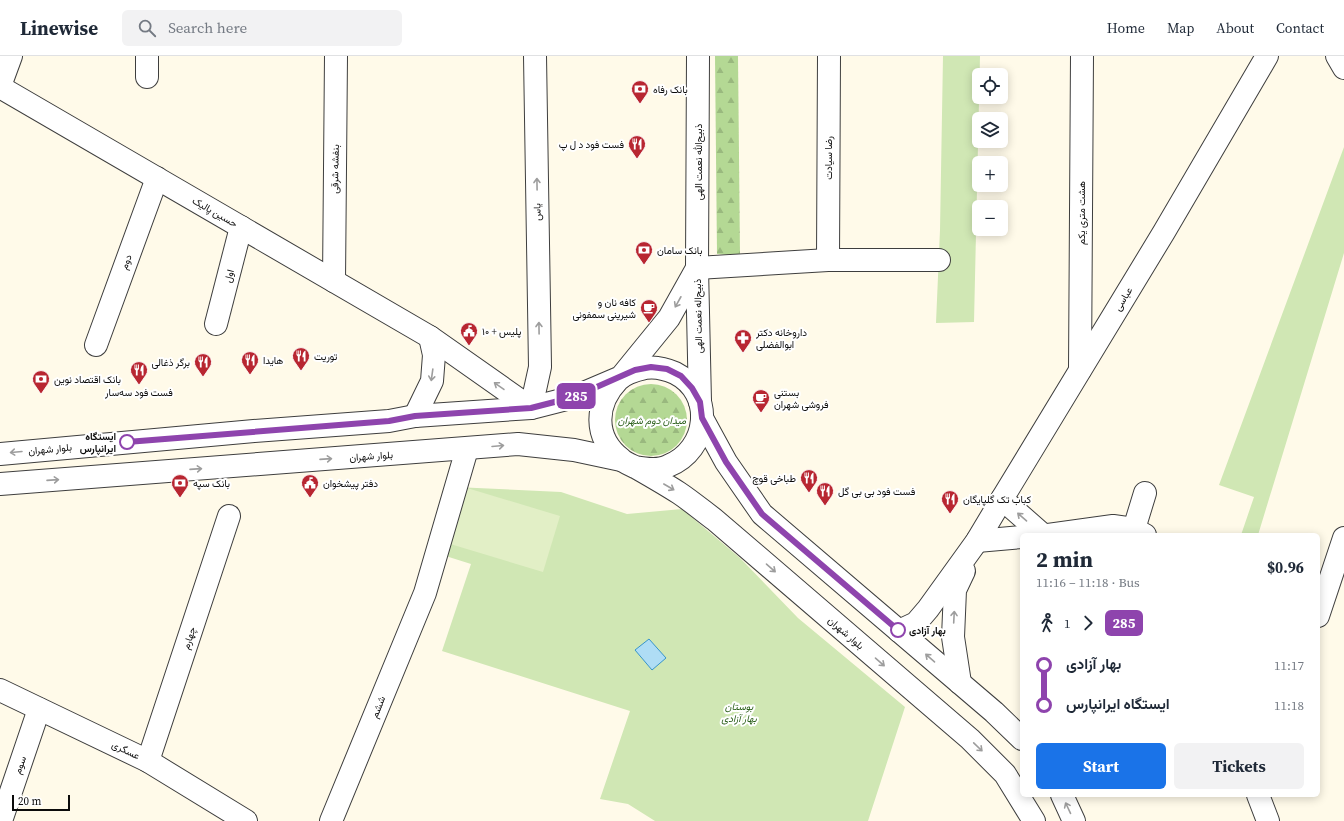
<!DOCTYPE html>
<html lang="en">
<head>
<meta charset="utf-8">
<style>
  :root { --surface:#fff; --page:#f2f2f3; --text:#1f2937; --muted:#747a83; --line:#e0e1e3; --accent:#1a73e8 }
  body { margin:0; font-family:"Source Serif 4",Vazirmatn,serif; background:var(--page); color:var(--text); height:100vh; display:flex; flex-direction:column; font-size:15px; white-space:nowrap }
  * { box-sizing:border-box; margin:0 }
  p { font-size:13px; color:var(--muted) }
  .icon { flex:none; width:22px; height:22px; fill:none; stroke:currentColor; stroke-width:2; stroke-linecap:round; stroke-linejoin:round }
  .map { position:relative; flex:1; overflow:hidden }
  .sheet { position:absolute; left:1020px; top:477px; width:300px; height:264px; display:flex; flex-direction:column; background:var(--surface); border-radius:6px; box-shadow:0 2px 10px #0003 }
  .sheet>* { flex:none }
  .badge { padding:0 8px; border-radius:6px; font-size:14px; line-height:26px }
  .fabs { position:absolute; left:972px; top:12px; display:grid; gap:8px }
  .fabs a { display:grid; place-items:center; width:36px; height:36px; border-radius:6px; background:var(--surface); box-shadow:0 2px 10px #0003; font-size:20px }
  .scale { position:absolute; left:12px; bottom:10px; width:58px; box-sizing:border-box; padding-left:4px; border:2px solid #0b0b0b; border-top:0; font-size:11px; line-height:14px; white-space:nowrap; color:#0b0b0b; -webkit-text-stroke:3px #fff; paint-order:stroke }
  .map>.badge { position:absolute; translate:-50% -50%; box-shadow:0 0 0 2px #fff }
  .legs { display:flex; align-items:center; gap:6px; height:44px; padding:0 16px; font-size:13px }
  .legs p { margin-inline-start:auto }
  .headline { display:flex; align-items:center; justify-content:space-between; height:68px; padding:0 16px }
  h1 { font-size:22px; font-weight:700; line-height:30px }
  .primary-button { display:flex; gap:8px; margin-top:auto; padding:8px 16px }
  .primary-button a { flex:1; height:46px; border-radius:6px; background:var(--accent); color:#fff; font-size:16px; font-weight:700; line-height:46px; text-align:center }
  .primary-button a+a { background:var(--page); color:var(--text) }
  ul { padding:0 16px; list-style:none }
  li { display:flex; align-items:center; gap:14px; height:40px; font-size:15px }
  li i { display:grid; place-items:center; width:6px; height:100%; margin:0 5px; background:currentColor }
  li i::after { content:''; width:10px; height:10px; margin:-5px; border:3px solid; border-radius:50%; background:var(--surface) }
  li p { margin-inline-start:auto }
  li:first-child i { background:linear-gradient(#0000 50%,currentColor 0) }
  li:last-child i { background:linear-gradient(currentColor 50%,#0000 0) }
  header { display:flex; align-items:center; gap:24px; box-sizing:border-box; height:56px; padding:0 20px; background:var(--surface); border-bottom:1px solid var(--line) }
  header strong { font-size:19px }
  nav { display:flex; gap:22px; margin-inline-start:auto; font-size:14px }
  .search { width:280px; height:36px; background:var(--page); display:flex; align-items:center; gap:10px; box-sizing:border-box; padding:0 14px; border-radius:6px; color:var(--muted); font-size:15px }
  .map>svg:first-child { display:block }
  .forest { fill:url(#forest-firs) }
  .park { fill:#d0e7b4 }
  .pitch { fill:#e2efc6 }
  .water { fill:#afddf5; stroke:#3794cb }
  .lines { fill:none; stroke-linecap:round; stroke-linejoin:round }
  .minor-casing { stroke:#3e3e3e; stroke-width:24 }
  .minor { stroke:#fff; stroke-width:22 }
  .oneway { stroke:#9d9d9d }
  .line-1-casing { stroke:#fff; stroke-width:9 }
  .line-1 { stroke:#8e44ad; stroke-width:6 }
  .stop-1-dot { fill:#fff; stroke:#8e44ad; stroke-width:2 }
  .labels { text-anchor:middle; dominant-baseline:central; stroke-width:4; stroke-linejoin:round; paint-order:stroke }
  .poi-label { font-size:10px; fill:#0b0b0b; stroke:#fff; text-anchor:start }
  .street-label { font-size:10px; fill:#0b0b0b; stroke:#fff }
  .park-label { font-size:10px; font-style:italic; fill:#2d611d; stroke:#fff }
  .stop-label { font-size:10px; font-weight:bold; fill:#0b0b0b; stroke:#fff; text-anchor:end }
</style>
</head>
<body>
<header>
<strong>Linewise</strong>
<div class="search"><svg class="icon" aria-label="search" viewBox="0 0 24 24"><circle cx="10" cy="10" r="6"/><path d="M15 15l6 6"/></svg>Search here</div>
<nav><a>Home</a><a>Map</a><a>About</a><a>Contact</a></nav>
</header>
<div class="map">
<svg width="1344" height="765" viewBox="0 0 1344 765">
  <defs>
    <pattern id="forest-firs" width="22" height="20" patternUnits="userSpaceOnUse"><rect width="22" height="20" fill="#b4d894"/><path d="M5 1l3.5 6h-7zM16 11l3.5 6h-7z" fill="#99b87e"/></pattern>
  </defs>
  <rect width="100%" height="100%" fill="#fffae9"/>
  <!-- forest -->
  <g class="forest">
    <path d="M715 0H738L740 200 717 198Z"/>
    <circle cx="651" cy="364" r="36"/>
  </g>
  <!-- park -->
  <g class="park">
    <path d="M943 0H980L974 266 936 267 940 174Z"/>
    <path d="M1344 91V197L1258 479H1241L1254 441 1219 429Z"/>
    <path d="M455 431 561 436 627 458 682 453 740 502 798 562 905 651 868 765H655L628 748 600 743 630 655 442 595 471 508 433 496Z"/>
  </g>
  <!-- pitch -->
  <path class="pitch" d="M467 432 560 460 543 516 447 487Z"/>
  <!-- water -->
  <path class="water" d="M649 583 666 602 652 614 635 594Z"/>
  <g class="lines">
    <!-- minor casing -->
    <g class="minor-casing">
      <g id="minor">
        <path d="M147 0V21"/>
        <path d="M698 0 697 212 700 346"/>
        <path d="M1337 0 1344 12"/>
        <path d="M0 30 11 0"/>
        <path d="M0 31 430 281 531 352 540 311 535 0"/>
        <path d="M828 204 829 0"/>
        <path d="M697 212 828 204H939"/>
        <path d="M334 225 336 0"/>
        <path d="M216 268 241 171"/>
        <path d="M96 289 157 122"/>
        <path d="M1080 314 1082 0"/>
        <path d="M415 360 432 325 434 299 430 281"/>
        <path d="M702 362 726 406 762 458 994 656 1022 683"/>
        <path d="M0 398 254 375 389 365 415 360 531 352 574 341 621 321 669 262 697 212"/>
        <path d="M635 411C646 413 658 415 668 410 709 394 715 337 675 317 666 313 656 310 645 312 636 314 625 317 618 324 595 348 593 381 621 403 625 407 631 409 637 412 651 420 665 428 679 437 691 445 703 455 715 464L970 683 1005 718 1034 765"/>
        <path d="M0 428 518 388 574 394 621 404"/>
        <path d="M1002 443 1043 479"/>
        <path d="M1134 473 1145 437"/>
        <path d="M1048 479 1113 470 1134 473 1145 479"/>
        <path d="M977 485 1022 481"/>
        <path d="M1318 560 1344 482"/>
        <path d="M899 575 916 567 928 553 977 485 1002 443 1164 176 1267 0"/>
        <path d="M960 627 953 581 955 534 964 515"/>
        <path d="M0 634 148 705 246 765"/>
        <path d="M148 705 229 460"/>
        <path d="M1062 739 1074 765"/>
        <path d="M1258 739 1268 765"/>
        <path d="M1 765 39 653"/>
        <path d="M331 765 425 537 467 393"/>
      </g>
    </g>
    <!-- minor -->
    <use href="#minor" class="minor"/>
  </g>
  <!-- one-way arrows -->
  <defs><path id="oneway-shaft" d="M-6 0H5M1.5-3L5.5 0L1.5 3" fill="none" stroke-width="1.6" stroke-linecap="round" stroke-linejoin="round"/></defs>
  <g class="oneway">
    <use href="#oneway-shaft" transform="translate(537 128) rotate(-91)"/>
    <use href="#oneway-shaft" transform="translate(678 246) rotate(119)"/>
    <use href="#oneway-shaft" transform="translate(539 272) rotate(-91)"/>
    <use href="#oneway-shaft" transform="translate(432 319) rotate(98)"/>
    <use href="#oneway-shaft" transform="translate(499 330) rotate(-145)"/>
    <use href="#oneway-shaft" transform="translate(498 390) rotate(-5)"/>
    <use href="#oneway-shaft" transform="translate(16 396) rotate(175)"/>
    <use href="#oneway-shaft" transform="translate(326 403) rotate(-4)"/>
    <use href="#oneway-shaft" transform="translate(196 413) rotate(-4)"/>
    <use href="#oneway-shaft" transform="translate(53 424) rotate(-4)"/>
    <use href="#oneway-shaft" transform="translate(669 431) rotate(30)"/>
    <use href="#oneway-shaft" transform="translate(1022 461) rotate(-139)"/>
    <use href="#oneway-shaft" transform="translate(771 512) rotate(41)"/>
    <use href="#oneway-shaft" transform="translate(954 561) rotate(-87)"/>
    <use href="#oneway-shaft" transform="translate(930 602) rotate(-139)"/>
    <use href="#oneway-shaft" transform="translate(880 606) rotate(41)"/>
    <use href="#oneway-shaft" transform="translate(978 691) rotate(44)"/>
    <use href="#oneway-shaft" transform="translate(1068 752) rotate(-115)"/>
  </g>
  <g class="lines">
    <!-- line-1 casing -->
    <g class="line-1-casing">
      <path id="line-1" d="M127 386 389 365 415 360 531 352 574 341 635 314 651 311 667 313 681 320 692 332 700 346 702 362 726 406 762 458 898 574"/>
    </g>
    <!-- line-1 -->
    <use href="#line-1" class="line-1"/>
  </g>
  <!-- icons -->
  <defs>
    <g id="bank-pin" transform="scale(0.9)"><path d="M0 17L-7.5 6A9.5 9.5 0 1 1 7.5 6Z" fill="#b82631" stroke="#fff"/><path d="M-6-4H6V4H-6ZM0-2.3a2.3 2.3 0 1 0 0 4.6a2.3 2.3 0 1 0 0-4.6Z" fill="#fff"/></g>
    <g id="restaurant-pin" transform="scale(0.9)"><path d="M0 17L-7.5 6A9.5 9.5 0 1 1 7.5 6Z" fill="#b82631" stroke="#fff"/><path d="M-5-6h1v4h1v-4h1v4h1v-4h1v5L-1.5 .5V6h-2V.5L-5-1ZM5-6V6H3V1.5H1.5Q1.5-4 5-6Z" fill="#fff"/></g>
    <g id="cafe-pin" transform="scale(0.9)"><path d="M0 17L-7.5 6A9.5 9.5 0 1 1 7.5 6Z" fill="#b82631" stroke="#fff"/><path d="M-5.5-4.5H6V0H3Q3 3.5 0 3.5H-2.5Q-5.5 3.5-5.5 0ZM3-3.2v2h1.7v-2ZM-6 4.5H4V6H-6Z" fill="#fff"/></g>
    <g id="civic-pin" transform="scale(0.9)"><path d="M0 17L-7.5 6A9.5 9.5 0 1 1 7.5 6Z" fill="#b82631" stroke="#fff"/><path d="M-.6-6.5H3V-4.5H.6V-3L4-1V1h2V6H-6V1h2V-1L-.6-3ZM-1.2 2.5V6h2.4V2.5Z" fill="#fff"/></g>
    <g id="pharmacy-pin" transform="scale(0.9)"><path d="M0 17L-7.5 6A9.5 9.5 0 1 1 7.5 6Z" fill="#b82631" stroke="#fff"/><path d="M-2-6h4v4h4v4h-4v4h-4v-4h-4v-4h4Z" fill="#fff"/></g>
  </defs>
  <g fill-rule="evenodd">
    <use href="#bank-pin" x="640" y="33"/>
    <use href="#restaurant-pin" x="637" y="88"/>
    <use href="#bank-pin" x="644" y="194"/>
    <use href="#cafe-pin" x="649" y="252"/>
    <use href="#civic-pin" x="469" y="275"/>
    <use href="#pharmacy-pin" x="743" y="282"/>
    <use href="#restaurant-pin" x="301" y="300"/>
    <use href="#restaurant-pin" x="250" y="304"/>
    <use href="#restaurant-pin" x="203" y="306"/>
    <use href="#restaurant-pin" x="139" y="314"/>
    <use href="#bank-pin" x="41" y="323"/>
    <use href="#cafe-pin" x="761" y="342"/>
    <use href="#restaurant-pin" x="809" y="422"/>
    <use href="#bank-pin" x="180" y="427"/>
    <use href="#civic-pin" x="310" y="427"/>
    <use href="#restaurant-pin" x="825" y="435"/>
    <use href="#restaurant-pin" x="950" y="443"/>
  </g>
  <!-- markers -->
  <g class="stop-1-dot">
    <circle cx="127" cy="386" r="7"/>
    <circle cx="898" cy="574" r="7"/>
  </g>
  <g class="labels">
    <!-- poi labels -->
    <g class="poi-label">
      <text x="653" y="33">بانک رفاه</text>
      <text x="624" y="88" text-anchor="end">فست فود د ل پ</text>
      <text x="657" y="194">بانک سامان</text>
      <text x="636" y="246" text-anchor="end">کافه نان و<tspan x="636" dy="12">شیرینی سمفونی</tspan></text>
      <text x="482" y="275">پلیس + ۱۰</text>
      <text x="756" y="276">داروخانه دکتر<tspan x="756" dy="12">ابوالفضلی</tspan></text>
      <text x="314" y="300">توریت</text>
      <text x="263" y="304">هایدا</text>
      <text x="190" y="306" text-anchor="end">برگر ذغالی</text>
      <text x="54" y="323">بانک اقتصاد نوین</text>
      <text x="139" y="336" text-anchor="middle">فست فود سه‌سار</text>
      <text x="774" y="336">بستنی<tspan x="774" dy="12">فروشی شهران</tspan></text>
      <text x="796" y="422" text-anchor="end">طباخی قوچ</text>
      <text x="193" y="427">بانک سپه</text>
      <text x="323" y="427">دفتر پیشخوان</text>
      <text x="838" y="435">فست فود بی بی گل</text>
      <text x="963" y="443">کباب تک گلپایگان</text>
    </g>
    <!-- street labels -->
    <g class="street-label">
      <text transform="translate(828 102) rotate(-90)">رضا سیادت</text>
      <text transform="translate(698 106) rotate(-90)">ذبیح‌الله نعمت الهی</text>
      <text transform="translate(335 113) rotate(-89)">بنفشه شرقی</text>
      <text transform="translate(215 156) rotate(30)">حسین پالیک</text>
      <text transform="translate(537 156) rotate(-91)">یاس</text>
      <text transform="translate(1081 157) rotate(-90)">هشت متری یکم</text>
      <text transform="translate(126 206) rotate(-70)">دوم</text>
      <text transform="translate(229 220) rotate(-76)">اول</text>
      <text transform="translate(1123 243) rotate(-59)">عباسی</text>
      <text transform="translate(698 260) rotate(-91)">ذبیح‌اله نعمت الهی</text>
      <text transform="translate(50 393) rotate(-5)">بلوار شهران</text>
      <text transform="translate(371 400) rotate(-4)">بلوار شهران</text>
      <text transform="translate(846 577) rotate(41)">بلوار شهران</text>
      <text transform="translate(189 582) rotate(-72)">چهارم</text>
      <text transform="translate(378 651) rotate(-68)">ششم</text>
      <text transform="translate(126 694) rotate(26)">عسگری</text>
      <text transform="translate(20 709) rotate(-71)">سوم</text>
    </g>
    <!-- park labels -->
    <g class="park-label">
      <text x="652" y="364">میدان دوم شهران</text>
      <text x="739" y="650">بوستان<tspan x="739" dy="12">بهار آزادی</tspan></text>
    </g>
    <!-- stop labels -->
    <g class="stop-label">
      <text x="116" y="380">ایستگاه<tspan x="116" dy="12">ایرانپارس</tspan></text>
      <text x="909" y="574" text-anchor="start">بهار آزادی</text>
    </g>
  </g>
</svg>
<div class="fabs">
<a><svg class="icon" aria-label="locate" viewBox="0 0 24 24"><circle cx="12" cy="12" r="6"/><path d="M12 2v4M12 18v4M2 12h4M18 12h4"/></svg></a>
<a><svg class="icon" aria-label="layers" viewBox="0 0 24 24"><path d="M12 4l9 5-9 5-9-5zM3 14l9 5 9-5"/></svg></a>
<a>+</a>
<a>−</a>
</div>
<div class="scale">20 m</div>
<b class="badge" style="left:576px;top:340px;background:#8e44ad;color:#fff">285</b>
<section class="sheet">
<div class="headline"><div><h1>2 min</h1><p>11:16 – 11:18 · Bus</p></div><b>$0.96</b></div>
<div class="legs"><svg class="icon" aria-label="walk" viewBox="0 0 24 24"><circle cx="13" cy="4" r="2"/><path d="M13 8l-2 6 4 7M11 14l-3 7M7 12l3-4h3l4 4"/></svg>1<svg class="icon" aria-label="forward" viewBox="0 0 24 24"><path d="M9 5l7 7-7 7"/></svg><b class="badge" style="background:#8e44ad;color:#fff">285</b></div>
<ul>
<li><i style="color:#8e44ad"></i><b>بهار آزادی</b><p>11:17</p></li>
<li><i style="color:#8e44ad"></i><b>ایستگاه ایرانپارس</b><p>11:18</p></li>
</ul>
<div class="primary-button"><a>Start</a><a>Tickets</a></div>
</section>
</div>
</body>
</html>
